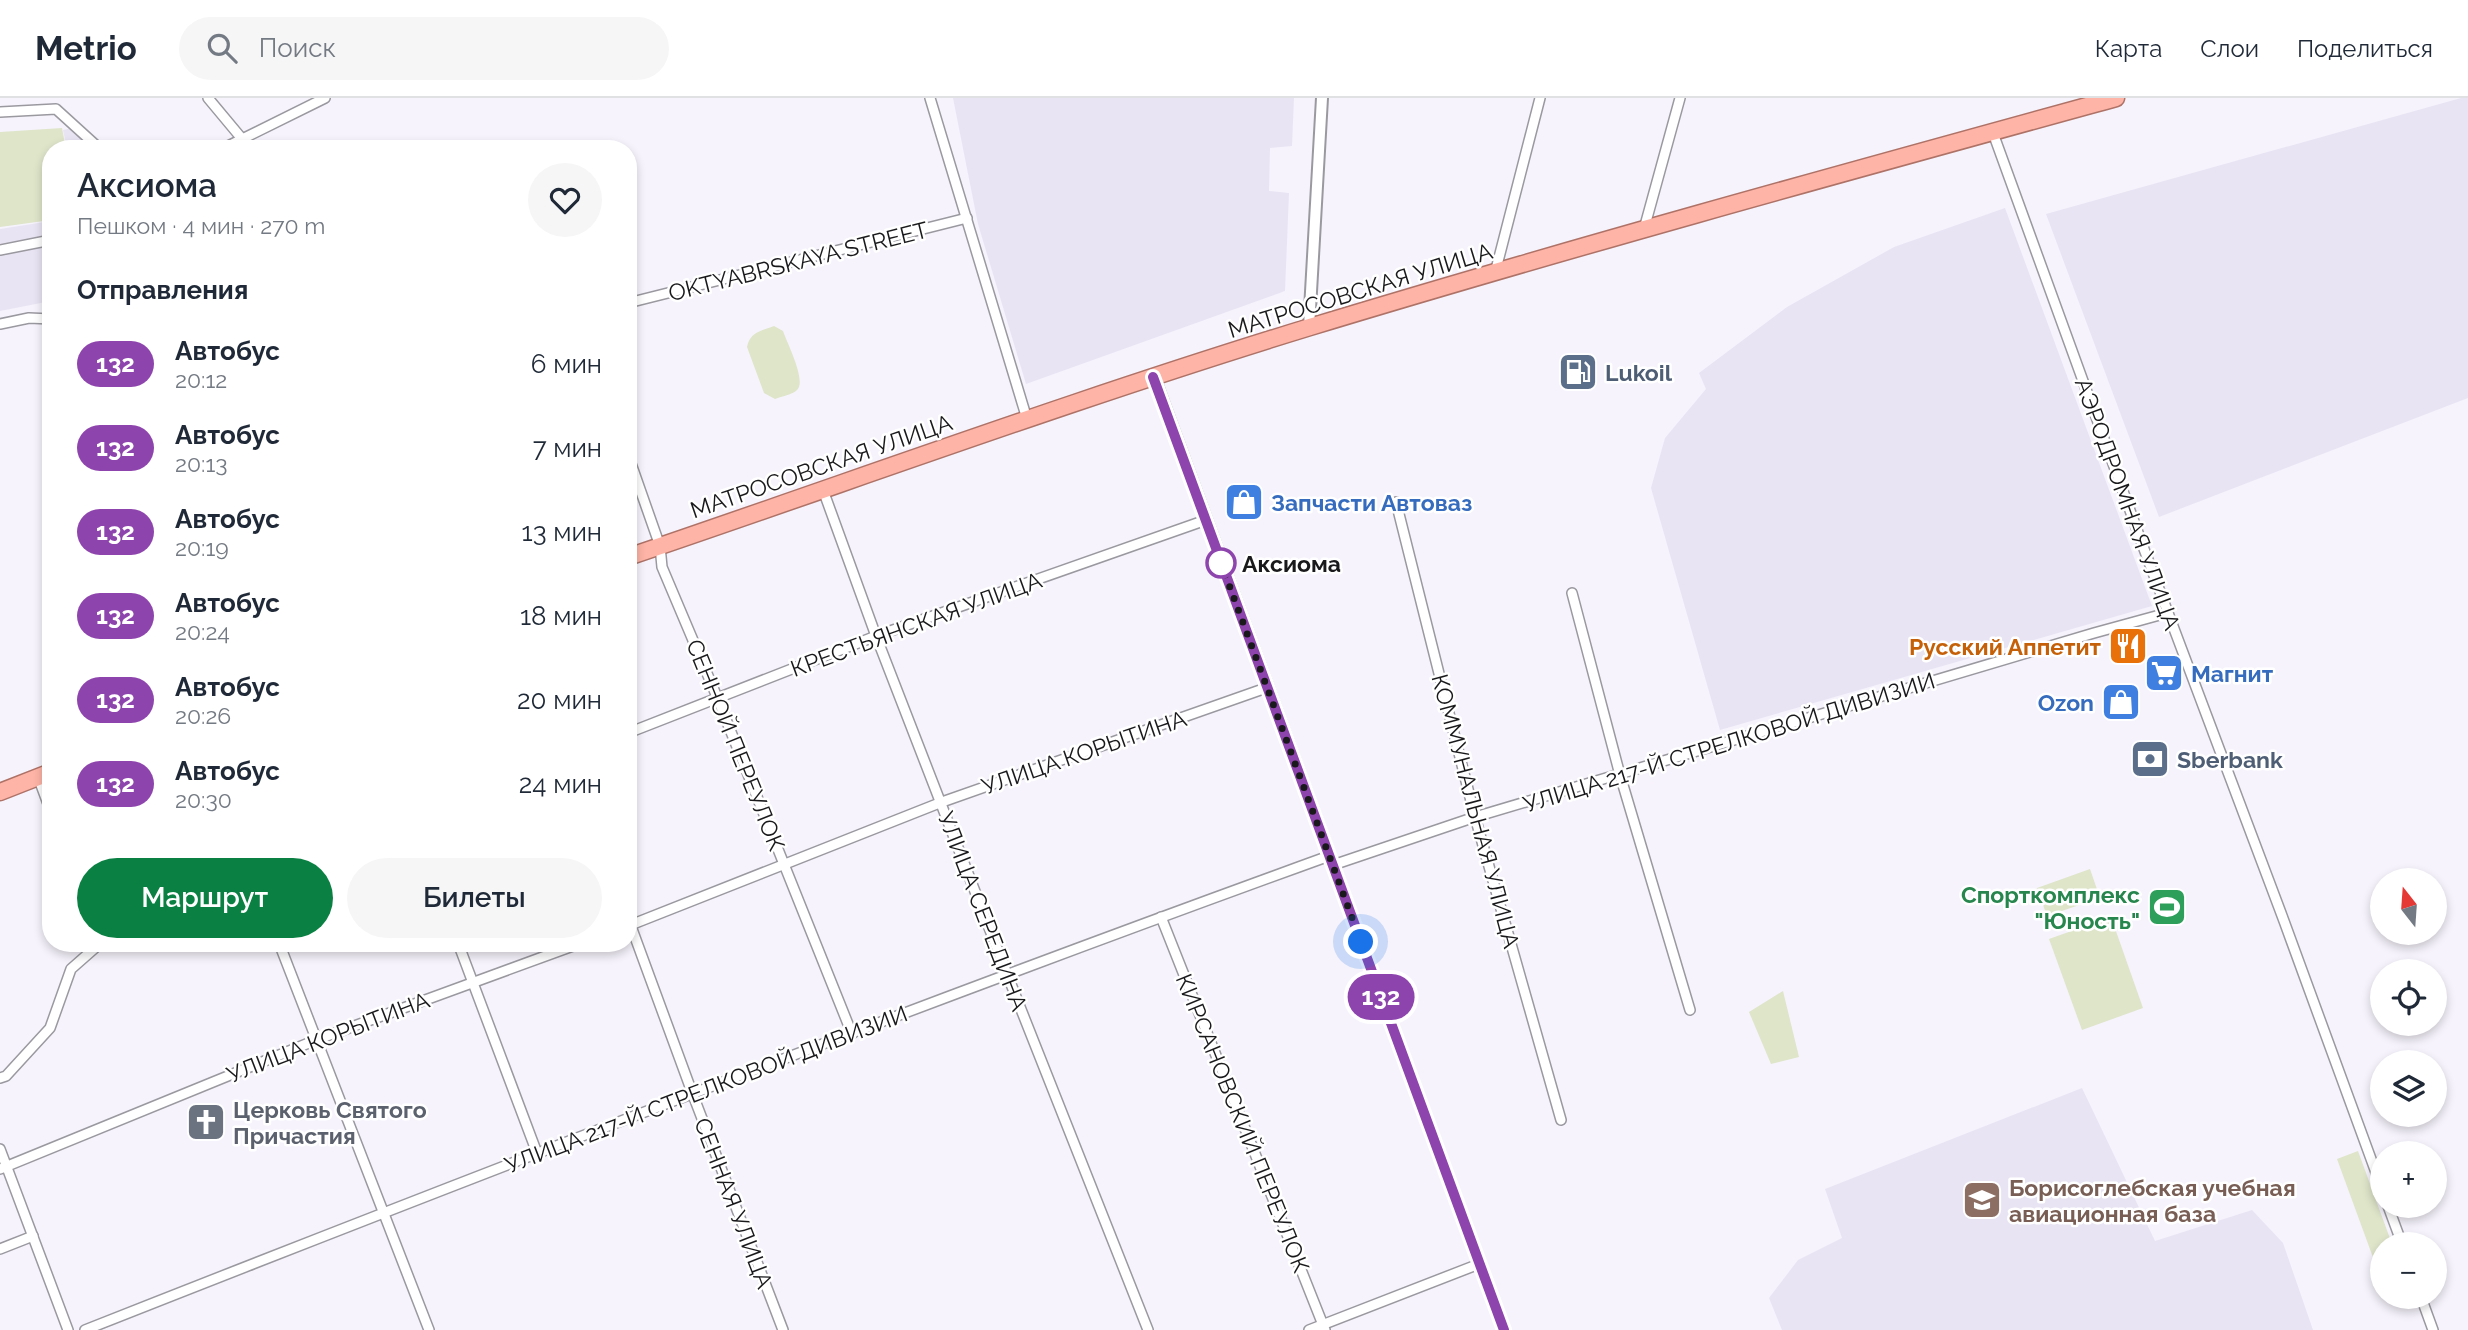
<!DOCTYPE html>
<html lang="ru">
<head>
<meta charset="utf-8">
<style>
  :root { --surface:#fff; --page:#f6f6f7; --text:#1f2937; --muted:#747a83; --line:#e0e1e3; --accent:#0b8043 }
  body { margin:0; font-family:Raleway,sans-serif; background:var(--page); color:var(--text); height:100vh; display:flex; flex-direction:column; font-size:26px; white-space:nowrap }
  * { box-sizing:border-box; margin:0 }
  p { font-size:23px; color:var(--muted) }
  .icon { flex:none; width:38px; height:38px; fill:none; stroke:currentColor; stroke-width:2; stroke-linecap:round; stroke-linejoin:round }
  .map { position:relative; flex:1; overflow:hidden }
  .panel { position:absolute; left:42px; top:42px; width:595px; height:812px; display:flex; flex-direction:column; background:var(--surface); border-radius:28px; box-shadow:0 4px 10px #0003 }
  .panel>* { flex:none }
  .badge { padding:0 14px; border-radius:23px; font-size:24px; line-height:46px }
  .needle { width:46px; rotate:343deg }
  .tools { position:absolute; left:2370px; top:770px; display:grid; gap:14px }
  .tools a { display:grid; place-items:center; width:77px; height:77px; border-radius:50%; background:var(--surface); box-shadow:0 4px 10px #0003; font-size:35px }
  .you { position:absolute; width:35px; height:35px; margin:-18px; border:5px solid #fff; border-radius:50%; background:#1a73e8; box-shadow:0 0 0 10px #1a73e833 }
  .map>.badge { position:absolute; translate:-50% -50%; box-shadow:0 0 0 4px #fff }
  h2 { padding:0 35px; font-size:26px; line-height:63px }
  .round { display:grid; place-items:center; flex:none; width:74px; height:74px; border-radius:37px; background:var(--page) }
  .headline { display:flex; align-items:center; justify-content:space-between; height:119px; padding:0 35px }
  h1 { font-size:33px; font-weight:600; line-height:52px }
  .primary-button { display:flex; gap:14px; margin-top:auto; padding:14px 35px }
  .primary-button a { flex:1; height:80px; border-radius:42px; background:var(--accent); color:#fff; font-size:28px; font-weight:600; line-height:80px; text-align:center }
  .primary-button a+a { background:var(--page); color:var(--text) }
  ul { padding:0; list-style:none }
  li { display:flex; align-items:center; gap:21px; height:84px; padding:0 35px }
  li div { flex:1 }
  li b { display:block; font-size:26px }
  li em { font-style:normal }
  li .badge { min-width:77px; font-weight:700; text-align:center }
  header { display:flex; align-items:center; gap:42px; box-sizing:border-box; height:98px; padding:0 35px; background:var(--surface); border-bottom:2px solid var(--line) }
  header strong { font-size:33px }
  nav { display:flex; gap:38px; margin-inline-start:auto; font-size:24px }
  .search { width:490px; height:63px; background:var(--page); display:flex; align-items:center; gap:18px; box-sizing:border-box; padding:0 24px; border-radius:38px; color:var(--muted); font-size:26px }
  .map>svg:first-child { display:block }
  .built { fill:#e9e4f3 }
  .green { fill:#dee5c9 }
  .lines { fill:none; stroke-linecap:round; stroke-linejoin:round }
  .minor-casing { stroke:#9b99a0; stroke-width:12 }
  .tertiary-casing { stroke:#9b99a0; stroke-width:14 }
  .trunk-casing { stroke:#ae7267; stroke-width:19 }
  .minor { stroke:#fff; stroke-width:9 }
  .tertiary { stroke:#fff; stroke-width:10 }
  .trunk { stroke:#feb4a6; stroke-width:16 }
  .line-casing { stroke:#fff; stroke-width:16 }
  .line { stroke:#8e44ad; stroke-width:10 }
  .walk { stroke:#19181b; stroke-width:7; stroke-dasharray:0 12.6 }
  .stop-dot { fill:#fff; stroke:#8e44ad; stroke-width:3.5 }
  .labels { text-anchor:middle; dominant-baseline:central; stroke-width:5; stroke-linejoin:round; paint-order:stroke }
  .street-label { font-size:23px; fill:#19181b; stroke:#fff }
  .service-label { font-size:23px; font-weight:bold; fill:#4e5e75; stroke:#fff; text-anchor:start }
  .shop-label { font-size:23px; font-weight:bold; fill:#366cbe; stroke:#fff; text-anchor:start }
  .stop-label { font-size:23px; font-weight:bold; fill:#19181b; stroke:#fff; text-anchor:start }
  .food-label { font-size:23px; font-weight:bold; fill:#c56008; stroke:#fff; text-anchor:end }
  .leisure-label { font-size:23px; font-weight:bold; fill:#27864d; stroke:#fff; text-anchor:end }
  .worship-label { font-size:23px; font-weight:bold; fill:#5b616d; stroke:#fff; text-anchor:start }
  .education-label { font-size:23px; font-weight:bold; fill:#785e54; stroke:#fff; text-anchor:start }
</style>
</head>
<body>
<header>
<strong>Metrio</strong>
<div class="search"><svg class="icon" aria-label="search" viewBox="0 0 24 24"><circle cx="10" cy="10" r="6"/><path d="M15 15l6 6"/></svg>Поиск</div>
<nav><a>Карта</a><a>Слои</a><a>Поделиться</a></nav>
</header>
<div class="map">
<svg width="2468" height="1232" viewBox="0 0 2468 1232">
  <rect width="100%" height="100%" fill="#f6f3fc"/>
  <!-- built -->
  <g class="built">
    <path d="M953 0H1294L1292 48 1270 50 1269 93 1289 95 1285 193 1026 286 978 126Z"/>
    <path d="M2461 0H2468V300L2159 419 2046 116Z"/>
    <path d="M72 30 95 51H67L63 32Z"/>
    <path d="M2005 110 2152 508 1720 632 1651 390 1665 340 1706 291 1699 275 1787 209 1894 149Z"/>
    <path d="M51 123V203L0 213V131Z"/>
    <path d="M2082 990 2155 1143 2252 1112 2283 1145 2313 1232H1782L1769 1200 1798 1162 1842 1140 1825 1091Z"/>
  </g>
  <!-- green -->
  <g class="green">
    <path d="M62 30 66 51H51V122L0 129V34Z"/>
    <path d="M774 228 783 233C787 245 807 283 797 292 792 297 782 298 775 301L764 295 747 249C750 234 761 233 774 228Z"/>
    <path d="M2090 771 2100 800 2047 818 2037 790Z"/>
    <path d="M2111 819 2143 910 2082 932 2049 841Z"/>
    <path d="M1783 893 1799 959 1771 966 1749 914Z"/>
    <path d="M2358 1053 2392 1146H2382V1184L2337 1061Z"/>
  </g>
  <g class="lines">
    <!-- minor casing -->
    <g class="minor-casing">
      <g id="minor">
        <path d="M208 0 243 42"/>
        <path d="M930 0 1027 321"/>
        <path d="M0 14 56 11 100 51"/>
        <path d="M1993 35 2144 451 2284 823 2382 1091"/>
        <path d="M222 51 325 0"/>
        <path d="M1644 131 1680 0"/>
        <path d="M0 152 51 142"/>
        <path d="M1495 175 1540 0"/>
        <path d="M628 205 967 120"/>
        <path d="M0 226 29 220 51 221"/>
        <path d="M628 357 660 448 662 469 717 599 852 936"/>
        <path d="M823 392 876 538 1007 876 1148 1232"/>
        <path d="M1396 404 1475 719 1561 1022"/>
        <path d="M1572 495 1620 677 1690 912"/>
        <path d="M628 635 876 538 1206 422"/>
        <path d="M38 679 51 714"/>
        <path d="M1333 767 1475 719 2094 535 2167 515"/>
        <path d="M1161 819 1325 1232"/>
        <path d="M628 820 693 997 783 1232"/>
        <path d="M628 828 942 704 1266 590"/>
        <path d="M279 845 429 1232"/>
        <path d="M458 845 537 1055"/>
        <path d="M0 980 6 978 50 930 71 871 96 849 98 845"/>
        <path d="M0 1051 68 1232"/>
        <path d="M0 1071 316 942 581 845"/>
        <path d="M2388 1108 2402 1146"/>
        <path d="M0 1151 33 1138"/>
        <path d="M2421 1199 2433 1232"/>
        <path d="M85 1232C498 1069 912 909 1329 758"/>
        <path d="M1309 1232 1479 1166"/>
      </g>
    </g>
    <!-- tertiary casing -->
    <g class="tertiary-casing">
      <g id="tertiary">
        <path d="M1309 229 1322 0"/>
        <path d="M1154 279 1504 1232"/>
      </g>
    </g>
    <!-- trunk casing -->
    <g class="trunk-casing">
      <g id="trunk">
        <path d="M628 459C855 382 1081 299 1310 229 1577 148 1847 74 2116 0"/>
        <path d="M0 694 51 674"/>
      </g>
    </g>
    <!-- minor -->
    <use href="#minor" class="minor"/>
    <!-- tertiary -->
    <use href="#tertiary" class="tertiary"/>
    <!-- trunk -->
    <use href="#trunk" class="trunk"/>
  </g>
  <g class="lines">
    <!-- line casing -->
    <g class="line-casing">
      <path id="line" d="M1153 279 1504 1232"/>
    </g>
    <!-- line -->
    <use href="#line" class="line"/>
    <!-- walk -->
    <path class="walk" d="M1221 465 1361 844"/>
  </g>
  <!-- icons -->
  <defs>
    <g id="fuel-square" transform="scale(2.0125)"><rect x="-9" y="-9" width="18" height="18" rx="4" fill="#5c6f8a" stroke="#fff"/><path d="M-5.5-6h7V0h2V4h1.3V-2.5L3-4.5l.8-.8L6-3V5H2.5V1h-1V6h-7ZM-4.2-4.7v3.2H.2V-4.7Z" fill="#fff"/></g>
    <g id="shop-square" transform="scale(2.0125)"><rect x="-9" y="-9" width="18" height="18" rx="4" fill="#3f7fe0" stroke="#fff"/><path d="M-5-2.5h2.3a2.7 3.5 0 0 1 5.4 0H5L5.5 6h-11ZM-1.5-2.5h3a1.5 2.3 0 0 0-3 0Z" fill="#fff"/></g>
    <g id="restaurant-square" transform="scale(2.0125)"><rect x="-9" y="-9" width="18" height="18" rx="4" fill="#e8710a" stroke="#fff"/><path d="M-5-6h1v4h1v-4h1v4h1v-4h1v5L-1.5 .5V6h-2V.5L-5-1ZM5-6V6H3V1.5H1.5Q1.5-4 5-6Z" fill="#fff"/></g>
    <g id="supermarket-square" transform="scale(2.0125)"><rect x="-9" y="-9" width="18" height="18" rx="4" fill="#3f7fe0" stroke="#fff"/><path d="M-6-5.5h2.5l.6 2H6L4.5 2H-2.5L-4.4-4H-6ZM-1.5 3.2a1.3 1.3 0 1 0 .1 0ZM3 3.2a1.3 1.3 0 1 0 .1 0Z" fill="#fff"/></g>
    <g id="bank-square" transform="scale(2.0125)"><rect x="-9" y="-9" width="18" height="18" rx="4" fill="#5c6f8a" stroke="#fff"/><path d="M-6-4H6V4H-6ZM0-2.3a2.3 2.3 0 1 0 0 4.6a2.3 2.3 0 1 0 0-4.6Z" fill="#fff"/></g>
    <g id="stadium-square" transform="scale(2.0125)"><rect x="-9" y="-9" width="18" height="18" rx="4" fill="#2e9e5b" stroke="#fff"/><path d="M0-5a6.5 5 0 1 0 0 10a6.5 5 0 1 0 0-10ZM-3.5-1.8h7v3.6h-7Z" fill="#fff"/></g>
    <g id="church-square" transform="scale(2.0125)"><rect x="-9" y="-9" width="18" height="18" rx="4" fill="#6b7280" stroke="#fff"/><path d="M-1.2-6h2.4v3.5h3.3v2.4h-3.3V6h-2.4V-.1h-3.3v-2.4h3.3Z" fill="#fff"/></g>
    <g id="university-square" transform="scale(2.0125)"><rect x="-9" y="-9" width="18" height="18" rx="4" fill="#8d6e63" stroke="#fff"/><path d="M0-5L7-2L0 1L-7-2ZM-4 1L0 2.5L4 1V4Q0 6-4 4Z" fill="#fff"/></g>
  </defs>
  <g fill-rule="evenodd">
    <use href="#fuel-square" x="1578" y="274"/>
    <use href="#shop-square" x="1244" y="404"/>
    <use href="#restaurant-square" x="2128" y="548"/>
    <use href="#supermarket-square" x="2164" y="575"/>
    <use href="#shop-square" x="2121" y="604"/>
    <use href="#bank-square" x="2150" y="661"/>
    <use href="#stadium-square" x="2167" y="809"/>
    <use href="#church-square" x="206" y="1024"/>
    <use href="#university-square" x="1982" y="1102"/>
  </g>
  <!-- markers -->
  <circle class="stop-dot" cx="1221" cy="465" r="14"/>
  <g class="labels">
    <!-- street labels -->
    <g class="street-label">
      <text transform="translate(798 163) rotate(-14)">OKTYABRSKAYA STREET</text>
      <text transform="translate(1360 192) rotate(-17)">МАТРОСОВСКАЯ УЛИЦА</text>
      <text transform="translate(821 368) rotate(-19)">МАТРОСОВСКАЯ УЛИЦА</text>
      <text transform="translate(2128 406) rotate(70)">АЭРОДРОМНАЯ УЛИЦА</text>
      <text transform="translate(916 526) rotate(-20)">КРЕСТЬЯНСКАЯ УЛИЦА</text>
      <text transform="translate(1729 644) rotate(-17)">УЛИЦА 217-Й СТРЕЛКОВОЙ ДИВИЗИИ</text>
      <text transform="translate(736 647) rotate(68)">СЕННОЙ ПЕРЕУЛОК</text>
      <text transform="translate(1084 654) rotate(-19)">УЛИЦА КОРЫТИНА</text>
      <text transform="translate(1476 713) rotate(75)">КОММУНАЛЬНАЯ УЛИЦА</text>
      <text transform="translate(983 813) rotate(69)">УЛИЦА СЕРЕДИНА</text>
      <text transform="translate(328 939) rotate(-21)">УЛИЦА КОРЫТИНА</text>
      <text transform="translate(706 991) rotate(-21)">УЛИЦА 217-Й СТРЕЛКОВОЙ ДИВИЗИИ</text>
      <text transform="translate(1243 1025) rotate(68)">КИРСАНОВСКИЙ ПЕРЕУЛОК</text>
      <text transform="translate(734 1105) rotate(69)">СЕННАЯ УЛИЦА</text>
    </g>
    <!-- service labels -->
    <g class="service-label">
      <text x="1605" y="274">Lukoil</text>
      <text x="2177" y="661">Sberbank</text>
    </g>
    <!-- shop labels -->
    <g class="shop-label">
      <text x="1271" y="404">Запчасти Автоваз</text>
      <text x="2191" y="575">Магнит</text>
      <text x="2094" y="604" text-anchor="end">Ozon</text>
    </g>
    <!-- stop labels -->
    <g class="stop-label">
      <text x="1242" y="465">Аксиома</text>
    </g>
    <!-- food labels -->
    <g class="food-label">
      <text x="2101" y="548">Русский Аппетит</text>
    </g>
    <!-- leisure labels -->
    <g class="leisure-label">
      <text x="2140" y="796">Спорткомплекс<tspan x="2140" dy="26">"Юность"</tspan></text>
    </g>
    <!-- worship labels -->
    <g class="worship-label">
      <text x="233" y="1011">Церковь Святого<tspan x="233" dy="26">Причастия</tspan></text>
    </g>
    <!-- education labels -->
    <g class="education-label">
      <text x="2009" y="1089">Борисоглебская учебная<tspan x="2009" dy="26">авиационная база</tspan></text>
    </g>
  </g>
</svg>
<div class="tools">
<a><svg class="needle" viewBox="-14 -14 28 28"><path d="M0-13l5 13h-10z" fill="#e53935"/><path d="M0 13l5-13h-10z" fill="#747a83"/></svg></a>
<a><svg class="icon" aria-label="locate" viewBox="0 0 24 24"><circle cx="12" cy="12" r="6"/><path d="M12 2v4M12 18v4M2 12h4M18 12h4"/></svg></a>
<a><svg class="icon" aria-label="layers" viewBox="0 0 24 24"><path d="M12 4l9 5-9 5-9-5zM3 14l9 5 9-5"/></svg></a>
<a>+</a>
<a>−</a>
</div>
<div class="you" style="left:1361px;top:844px"></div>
<b class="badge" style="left:1381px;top:899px;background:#8e44ad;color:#fff">132</b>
<section class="panel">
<div class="headline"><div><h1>Аксиома</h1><p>Пешком · 4 мин · 270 m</p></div><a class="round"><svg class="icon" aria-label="heart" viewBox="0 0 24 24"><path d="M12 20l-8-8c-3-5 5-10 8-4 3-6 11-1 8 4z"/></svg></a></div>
<h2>Отправления</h2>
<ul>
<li><span class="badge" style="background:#8e44ad;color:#fff">132</span><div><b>Автобус</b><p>20:12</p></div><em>6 мин</em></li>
<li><span class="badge" style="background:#8e44ad;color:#fff">132</span><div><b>Автобус</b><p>20:13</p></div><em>7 мин</em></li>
<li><span class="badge" style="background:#8e44ad;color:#fff">132</span><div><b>Автобус</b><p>20:19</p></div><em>13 мин</em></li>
<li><span class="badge" style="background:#8e44ad;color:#fff">132</span><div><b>Автобус</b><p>20:24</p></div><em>18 мин</em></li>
<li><span class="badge" style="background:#8e44ad;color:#fff">132</span><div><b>Автобус</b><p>20:26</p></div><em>20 мин</em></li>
<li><span class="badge" style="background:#8e44ad;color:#fff">132</span><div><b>Автобус</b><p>20:30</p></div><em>24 мин</em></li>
</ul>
<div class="primary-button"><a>Маршрут</a><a>Билеты</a></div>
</section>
</div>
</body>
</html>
